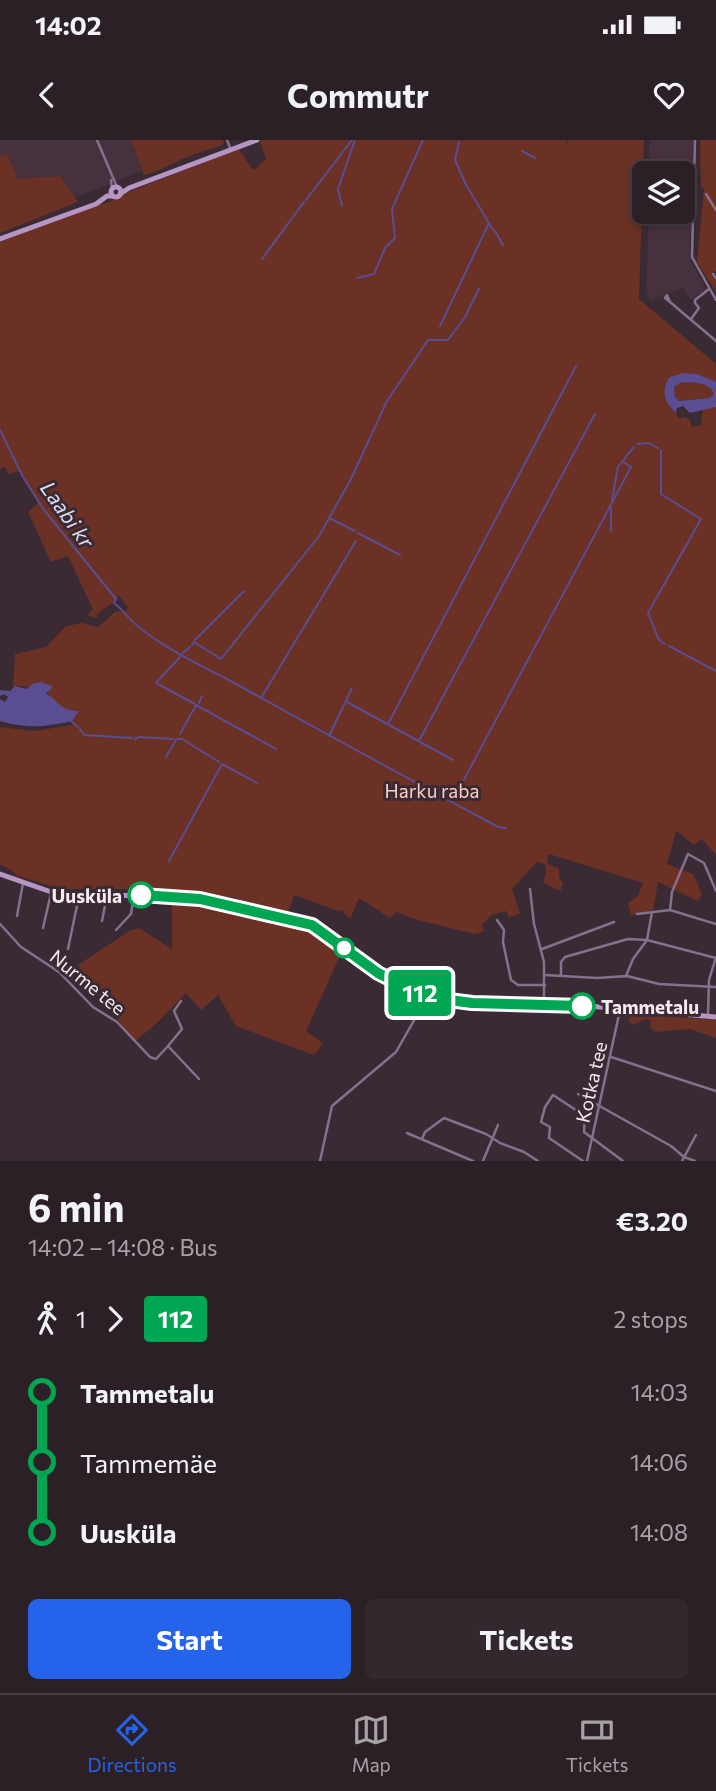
<!DOCTYPE html>
<html lang="en">
<head>
<meta charset="utf-8">
<style>
  :root { --surface:#2c2027; --page:#34282f; --text:#f1f3f6; --muted:#a6a3a7; --line:#483e44; --accent:#2563eb }
  body { margin:0; font-family:Commissioner,sans-serif; background:var(--page); color:var(--text); height:100vh; display:flex; flex-direction:column; font-size:26px; white-space:nowrap }
  * { box-sizing:border-box; margin:0 }
  p { font-size:23px; color:var(--muted) }
  .icon { flex:none; width:38px; height:38px; fill:none; stroke:currentColor; stroke-width:2; stroke-linecap:round; stroke-linejoin:round }
  .map { position:relative; height:1021px; overflow:hidden }
  .side { display:flex; flex-direction:column; background:var(--surface); flex:1 }
  .side>* { flex:none }
  .badge { padding:0 14px; border-radius:5px; font-size:24px; line-height:46px }
  .controls { position:absolute; left:632px; top:21px; display:grid; gap:14px }
  .controls a { display:grid; place-items:center; width:63px; height:63px; border-radius:10px; background:var(--surface); box-shadow:0 4px 10px #0003,0 0 0 2px var(--line); font-size:35px }
  .map>.badge { position:absolute; translate:-50% -50%; box-shadow:0 0 0 4px #fff }
  .legs { display:flex; align-items:center; gap:10px; height:77px; padding:0 28px; font-size:23px }
  .legs p { margin-inline-start:auto }
  .headline { display:flex; align-items:center; justify-content:space-between; height:119px; padding:0 28px }
  h1 { font-size:38px; font-weight:700; line-height:52px }
  .action { display:flex; gap:14px; margin-top:auto; padding:14px 28px }
  .action a { flex:1; height:80px; border-radius:10px; background:var(--accent); color:#fff; font-size:28px; font-weight:700; line-height:80px; text-align:center }
  .action a+a { background:var(--page); color:var(--text) }
  ul { padding:0 28px; list-style:none }
  li { display:flex; align-items:center; gap:24px; height:70px; font-size:26px }
  li i { display:grid; place-items:center; width:10px; height:100%; margin:0 9px; background:currentColor }
  li i::after { content:''; width:18px; height:18px; margin:-9px; border:5px solid; border-radius:50%; background:var(--surface) }
  li p { margin-inline-start:auto }
  li:first-child i { background:linear-gradient(#0000 50%,currentColor 0) }
  li:last-child i { background:linear-gradient(currentColor 50%,#0000 0) }
  .status { display:flex; justify-content:space-between; align-items:center; height:49px; padding:0 35px; background:var(--surface); direction:ltr }
  .status svg { height:19px; fill:currentColor }
  header { display:flex; justify-content:space-between; align-items:center; height:91px; padding:0 28px; background:var(--surface); font-size:32px; font-weight:700 }
  .dock { display:flex; justify-content:space-around; align-items:center; height:98px; border-top:2px solid var(--line); background:var(--surface); font-size:19px; color:var(--muted) }
  .dock a { display:grid; justify-items:center; gap:4px }
  .dock .selected { color:var(--accent) }
  .map>svg:first-child { display:block }
  .built { fill:#47313f }
  .green { fill:#6b3125 }
  .water { fill:#5a4d92; fill-rule:evenodd }
  .lines { fill:none; stroke-linecap:round; stroke-linejoin:round }
  .stream { stroke:#5a4d92; stroke-width:2 }
  .street { stroke:#85718e; stroke-width:2.5 }
  .secondary { stroke:#b595c3; stroke-width:5 }
  .line-1-casing { stroke:#fff; stroke-width:16 }
  .line-1 { stroke:#00a651; stroke-width:10 }
  .stop-1-dot { fill:#fff; stroke:#00a651; stroke-width:3.5 }
  .labels { text-anchor:middle; dominant-baseline:central; stroke-width:6; stroke-linejoin:round; paint-order:stroke }
  .park-label { font-size:19px; fill:#fccdc3; stroke:#3a2a34 }
  .stop-label { font-size:19px; font-weight:bold; fill:#f5ebf1; stroke:#3a2a34; text-anchor:end }
  .street-label { font-size:19px; fill:#f5ebf1; stroke:#3a2a34 }
  .water-label { font-size:21px; font-style:italic; fill:#e0def3; stroke:#3a2a34 }
</style>
</head>
<body>
<div class="status"><b>14:02</b><svg viewBox="0 0 49 12"><path d="M0 12V9h3v3zM5 12V6h3v6zM10 12V3h3v9zM15 12V0h3v12zM26 1h20v11H26zM47 4h2v5h-2z"/></svg></div>
<header><svg class="icon" aria-label="back" viewBox="0 0 24 24"><path d="M15 5l-7 7 7 7"/></svg>Commutr<svg class="icon" aria-label="heart" viewBox="0 0 24 24"><path d="M12 20l-8-8c-3-5 5-10 8-4 3-6 11-1 8 4z"/></svg></header>
<div class="map">
<svg width="716" height="1021" viewBox="0 0 716 1021">
  <rect width="100%" height="100%" fill="#3a2a34"/>
  <!-- built -->
  <g class="built">
    <path d="M0 0H131L142 31 74 58 60 36 18 40 7 14 0 16Z"/>
    <path d="M649 0H693L690 120 706 149 691 160 683 148 663 155 650 162 646 152 649 72H682V33H650Z"/>
  </g>
  <!-- green -->
  <g class="green">
    <path d="M131 0H223L224 4C213 9 203 11 192 15 175 21 162 31 144 35Z"/>
    <path d="M262 0H566V4L568 0H644L639 159 716 224V242L683 233 666 242 670 267 676 273 678 278 684 277 689 279 692 287 701 285 703 268 716 267V715L702 699 694 705 676 691 667 724 693 734 702 754 698 761 658 742 653 770 631 775 628 763 638 756 643 743 549 714 547 716 548 724 559 729V737L563 744 561 750 555 749 543 742 546 732 545 724 537 722 512 749 520 774 509 777 506 771 491 775 482 785 484 791 475 794 414 779 397 772 390 778 359 758 350 779 342 770 338 771 294 755 286 779 318 791 342 811 306 891 323 903 314 915 236 886 218 855 201 870 186 853 156 884 135 901 87 842 78 825 131 790 139 788 172 809V759L235 769 237 758 163 749H61L15 735 12 730 0 725V587L34 591 73 585 71 581 78 571H67L56 563 46 551 19 546 13 547 15 514 46 507 66 486 82 483 98 487 115 472 123 470 125 472 128 468 119 455 114 462 97 474V478L87 475 93 469 68 416 51 422 28 372 38 363 19 331 9 334 5 327 0 329V102C28 91 56 79 85 69 97 64 117 62 126 53L239 9 252 29H255L266 19 260 2Z"/>
    <path d="M700 0H716V131L713 133 716 139V152L697 122 704 49 701 46Z"/>
    <path d="M7 14 18 39 60 36 78 62 0 93V16Z"/>
    <path d="M680 243C692 242 710 242 714 254L709 258 679 261 675 257 674 247Z"/>
    <path d="M632 874 716 880V898L690 889 655 892 651 888 650 880 645 879 633 885 628 881Z"/>
  </g>
  <!-- water -->
  <g class="water">
    <path d="M683 233 697 234 716 242V267L690 273 683 266 677 268 676 273C665 264 660 249 670 237ZM680 243C692 242 710 242 714 254L709 258 679 261 675 257 674 247Z"/>
    <path d="M41 542 52 546V548L46 553C59 562 61 571 79 571L72 581C44 587 29 589 0 581V559L5 562 8 557 4 554 0 556V550L10 551 15 546 27 549 32 544Z"/>
  </g>
  <g class="lines">
    <!-- stream -->
    <g class="stream">
      <path d="M459 2 455 20 467 47"/>
      <path d="M522 11 535 18"/>
      <path d="M468 48 493 90"/>
      <path d="M306 60 352 0"/>
      <path d="M342 66 338 49 355 0"/>
      <path d="M495 91 503 105"/>
      <path d="M262 119 304 62"/>
      <path d="M357 138 374 134 385 108 395 98 392 69 423 0"/>
      <path d="M440 186 489 83"/>
      <path d="M0 290 23 337 44 370 116 459 114 463 121 469"/>
      <path d="M637 304 649 303 658 308"/>
      <path d="M661 310V354L701 379 648 473 659 500 665 504"/>
      <path d="M624 319 634 307"/>
      <path d="M612 360 618 327 622 322"/>
      <path d="M329 378 355 391"/>
      <path d="M611 391V368"/>
      <path d="M358 393 400 415"/>
      <path d="M122 470C146 501 203 526 238 545 324 593 411 640 498 687L506 688"/>
      <path d="M195 500 244 451"/>
      <path d="M192 505 194 502 221 519 319 396 350 341 387 261 428 200H448L465 177 479 149"/>
      <path d="M669 506 716 531"/>
      <path d="M183 513 190 507"/>
      <path d="M180 517 156 543 195 564"/>
      <path d="M261 558 356 401"/>
      <path d="M347 562 453 620"/>
      <path d="M199 563 202 556"/>
      <path d="M71 581 78 587"/>
      <path d="M388 584 576 226"/>
      <path d="M80 589 84 595 132 598"/>
      <path d="M180 594 196 565 276 609"/>
      <path d="M329 596 352 548"/>
      <path d="M135 599 139 597 173 599"/>
      <path d="M176 599H182L219 622"/>
      <path d="M419 601 595 274"/>
      <path d="M166 617 176 600"/>
      <path d="M452 662 631 327 622 321"/>
      <path d="M169 721 222 624 257 643"/>
    </g>
    <!-- street -->
    <g class="street">
      <path d="M97 0 117 47"/>
      <path d="M227 0 231 10"/>
      <path d="M695 0 692 117 716 160"/>
      <path d="M111 40 112 49"/>
      <path d="M706 54 716 70"/>
      <path d="M713 134 716 138"/>
      <path d="M670 162 665 158 667 155 670 162 716 201"/>
      <path d="M691 179 699 168 695 163V160L709 149"/>
      <path d="M530 749 534 784 544 822V864"/>
      <path d="M670 770 672 752 688 714 704 723 716 751"/>
      <path d="M637 774 670 770 716 784"/>
      <path d="M17 776 23 743"/>
      <path d="M497 780 504 790 503 802 511 840 518 845H545"/>
      <path d="M102 781 107 755"/>
      <path d="M0 784 21 807 59 832 93 867 117 882 150 917 156 919 168 906 199 939"/>
      <path d="M43 788 51 753"/>
      <path d="M116 790 131 774 134 755"/>
      <path d="M68 809 79 756"/>
      <path d="M542 809 614 782"/>
      <path d="M545 835 597 838 627 836 659 844 716 847"/>
      <path d="M561 835V822L565 817 628 799 647 800 716 818"/>
      <path d="M626 836 633 819 647 800 652 772"/>
      <path d="M708 875 709 840 716 817"/>
      <path d="M168 906 182 889 174 871 181 861"/>
      <path d="M611 917 716 951"/>
      <path d="M578 954 671 1006 684 1017 695 1021"/>
      <path d="M407 993 473 1021"/>
      <path d="M422 999 425 992 444 978 486 994 500 1003 524 1012 538 1021"/>
      <path d="M320 1021 332 966 396 912 428 856"/>
      <path d="M483 1021 498 985"/>
      <path d="M583 1021 549 998 550 987 541 982 545 967 553 955 585 976 584 992 623 1021"/>
      <path d="M587 1021 620 870"/>
      <path d="M682 1021 696 995"/>
    </g>
    <!-- secondary -->
    <g class="secondary">
      <circle cx="116" cy="52" r="5"/>
      <path d="M120 54 129 48 257 0"/>
      <path d="M0 99 96 64 107 56H113"/>
      <path d="M0 734 57 754 79 756 174 755 230 764 302 782 324 792 380 834 411 850 440 859 472 863 565 864 716 877"/>
    </g>
  </g>
  <g class="lines">
    <!-- line-1 casing -->
    <g class="line-1-casing">
      <path id="line-1" d="M141 755 200 759 312 785 378 833 411 850 434 858 472 863 582 866"/>
    </g>
    <!-- line-1 -->
    <use href="#line-1" class="line-1"/>
  </g>
  <!-- markers -->
  <g class="stop-1-dot">
    <circle cx="141" cy="755" r="12"/>
    <circle cx="344" cy="808" r="9"/>
    <circle cx="582" cy="866" r="12"/>
  </g>
  <g class="labels">
    <!-- park labels -->
    <g class="park-label">
      <text x="432" y="650">Harku raba</text>
    </g>
    <!-- stop labels -->
    <g class="stop-label">
      <text x="122" y="755">Uusküla</text>
      <text x="601" y="866" text-anchor="start">Tammetalu</text>
    </g>
    <!-- street labels -->
    <g class="street-label">
      <text transform="translate(88 842) rotate(39)">Nurme tee</text>
      <text transform="translate(591 942) rotate(-77)">Kotka tee</text>
    </g>
    <!-- water labels -->
    <g class="water-label">
      <text transform="translate(68 374) rotate(55)">Laabi kr</text>
    </g>
  </g>
</svg>
<div class="controls">
<a><svg class="icon" aria-label="layers" viewBox="0 0 24 24"><path d="M12 4l9 5-9 5-9-5zM3 14l9 5 9-5"/></svg></a>
</div>
<b class="badge" style="left:420px;top:853px;background:#00a651;color:#fff">112</b>
</div>
<section class="side">
<div class="headline"><div><h1>6 min</h1><p>14:02 – 14:08 · Bus</p></div><b>€3.20</b></div>
<div class="legs"><svg class="icon" aria-label="walk" viewBox="0 0 24 24"><circle cx="13" cy="4" r="2"/><path d="M13 8l-2 6 4 7M11 14l-3 7M7 12l3-4h3l4 4"/></svg>1<svg class="icon" aria-label="forward" viewBox="0 0 24 24"><path d="M9 5l7 7-7 7"/></svg><b class="badge" style="background:#00a651;color:#fff">112</b><p>2 stops</p></div>
<ul>
<li><i style="color:#00a651"></i><b>Tammetalu</b><p>14:03</p></li>
<li><i style="color:#00a651"></i><span>Tammemäe</span><p>14:06</p></li>
<li><i style="color:#00a651"></i><b>Uusküla</b><p>14:08</p></li>
</ul>
<div class="action"><a>Start</a><a>Tickets</a></div>
</section>
<nav class="dock">
<a class="selected"><svg class="icon" aria-label="directions" viewBox="0 0 24 24"><path d="M12 3l9 9-9 9-9-9zM9 14v-3h6M13 9l2 2-2 2"/></svg>Directions</a>
<a><svg class="icon" aria-label="map" viewBox="0 0 24 24"><path d="M3 6l6-2 6 2 6-2v14l-6 2-6-2-6 2zM9 4v14M15 6v14"/></svg>Map</a>
<a><svg class="icon" aria-label="tickets" viewBox="0 0 24 24"><path d="M3 7h18v10H3zM15 7v10"/></svg>Tickets</a>
</nav>
</body>
</html>
